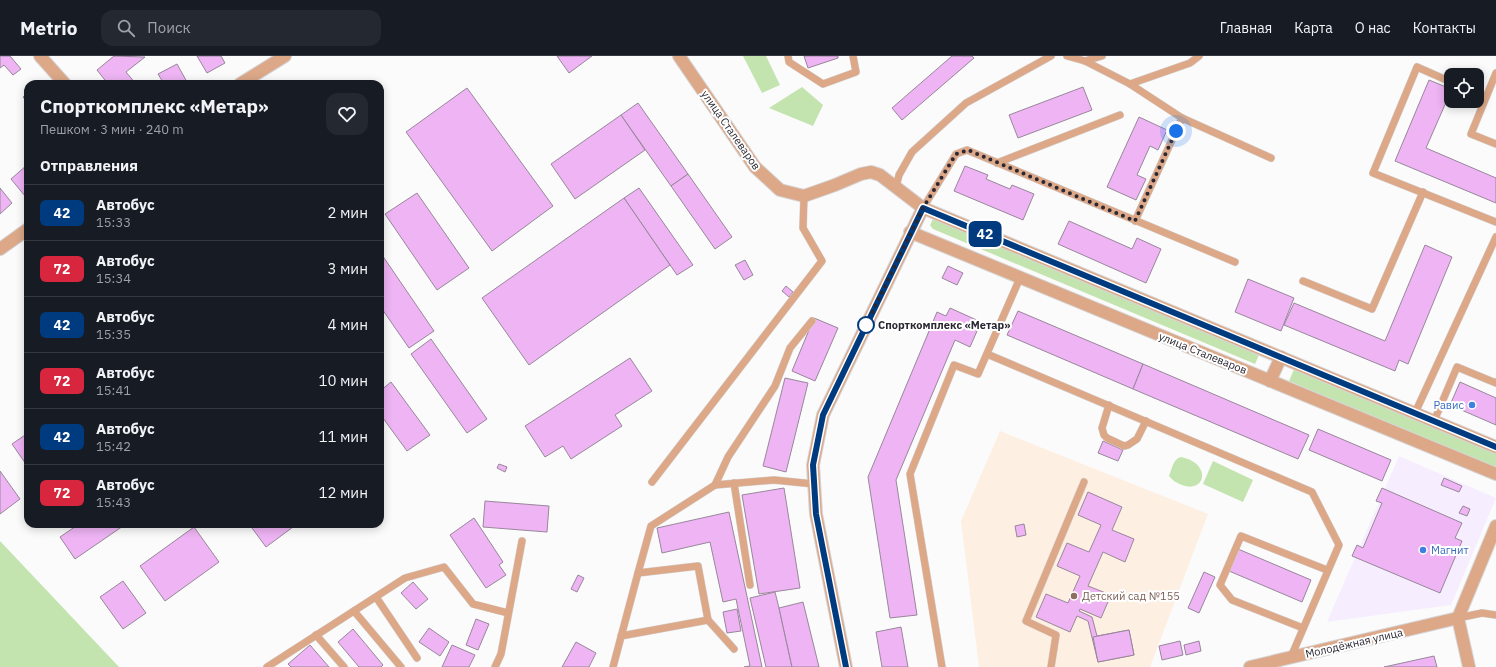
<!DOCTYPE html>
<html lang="ru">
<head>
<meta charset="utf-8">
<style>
  :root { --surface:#171b24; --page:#242831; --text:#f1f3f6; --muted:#9ea1a6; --line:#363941 }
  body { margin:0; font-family:"IBM Plex Sans",sans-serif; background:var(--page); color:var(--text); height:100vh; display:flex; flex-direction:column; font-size:15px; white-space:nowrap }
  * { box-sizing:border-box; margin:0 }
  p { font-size:13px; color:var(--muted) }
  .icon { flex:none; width:22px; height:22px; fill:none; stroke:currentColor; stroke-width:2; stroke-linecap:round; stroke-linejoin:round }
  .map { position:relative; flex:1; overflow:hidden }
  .details { position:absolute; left:24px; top:24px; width:360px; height:448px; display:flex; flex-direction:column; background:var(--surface); border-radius:12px; box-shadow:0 2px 10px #0003 }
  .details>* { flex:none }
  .badge { padding:0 8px; border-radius:6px; font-size:14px; line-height:26px }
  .controls { position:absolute; left:1444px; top:12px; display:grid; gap:8px }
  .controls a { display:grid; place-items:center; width:40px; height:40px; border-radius:8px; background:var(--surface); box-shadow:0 2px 10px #0003; font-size:20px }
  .you { position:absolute; width:20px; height:20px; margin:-10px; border:3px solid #fff; border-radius:50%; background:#1a73e8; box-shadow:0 0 0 6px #1a73e833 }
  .map>.badge { position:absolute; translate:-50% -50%; box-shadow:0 0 0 2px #fff }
  h2 { padding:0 16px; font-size:15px; line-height:36px }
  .round { display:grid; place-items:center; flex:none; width:42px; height:42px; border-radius:12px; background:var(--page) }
  .overview { display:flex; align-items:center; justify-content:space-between; height:68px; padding:0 16px }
  h1 { font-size:19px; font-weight:700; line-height:30px }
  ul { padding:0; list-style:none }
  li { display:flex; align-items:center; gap:12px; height:56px; padding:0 16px; border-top:1px solid var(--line) }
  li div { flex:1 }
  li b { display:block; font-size:15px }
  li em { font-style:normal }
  li .badge { min-width:44px; font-weight:700; text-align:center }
  header { display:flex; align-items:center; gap:24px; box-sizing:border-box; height:56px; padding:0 20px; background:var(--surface); border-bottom:1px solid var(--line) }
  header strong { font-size:19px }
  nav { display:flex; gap:22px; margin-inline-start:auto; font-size:14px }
  .search { width:280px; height:36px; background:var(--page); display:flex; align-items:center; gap:10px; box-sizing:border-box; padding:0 14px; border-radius:12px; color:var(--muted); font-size:15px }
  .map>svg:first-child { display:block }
  .commercial { fill:#f6eeff }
  .education { fill:#fdefe1 }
  .green { fill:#c3e4ae }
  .building { fill:#eeb4f4; stroke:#98879a }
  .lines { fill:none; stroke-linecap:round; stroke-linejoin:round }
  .service-casing { stroke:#d5d5d7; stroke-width:8 }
  .minor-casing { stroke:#d5d5d7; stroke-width:14 }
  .tertiary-casing { stroke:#d5d5d7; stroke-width:14 }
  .service { stroke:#dca888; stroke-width:7 }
  .minor { stroke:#dca888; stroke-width:12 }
  .tertiary { stroke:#dca888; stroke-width:12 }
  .line-casing { stroke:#fff; stroke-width:9 }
  .line { stroke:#003b80; stroke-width:6 }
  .walk { stroke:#2a2832; stroke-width:4; stroke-dasharray:0 7.2 }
  .stop-dot { fill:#fff; stroke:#003b80; stroke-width:2 }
  .shop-dot { fill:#3f7fe0; stroke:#fff; stroke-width:1.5 }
  .education-dot { fill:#8d6e63; stroke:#fff; stroke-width:1.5 }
  .labels { text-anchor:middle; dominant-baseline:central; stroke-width:4; stroke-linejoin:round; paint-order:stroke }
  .street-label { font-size:11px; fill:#2a2832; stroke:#fff }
  .stop-label { font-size:11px; font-weight:bold; fill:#2a2832; stroke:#fff; text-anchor:start }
  .shop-label { font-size:11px; fill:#366cbe; stroke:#fff; text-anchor:end }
  .education-label { font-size:11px; fill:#785e54; stroke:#fff; text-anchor:start }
</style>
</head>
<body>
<header>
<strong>Metrio</strong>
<div class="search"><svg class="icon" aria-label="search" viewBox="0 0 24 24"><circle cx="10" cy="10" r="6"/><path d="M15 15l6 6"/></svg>Поиск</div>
<nav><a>Главная</a><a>Карта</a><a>О нас</a><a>Контакты</a></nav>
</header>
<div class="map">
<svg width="1496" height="611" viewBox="0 0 1496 611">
  <rect width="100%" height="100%" fill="#fbfbfb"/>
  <!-- commercial -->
  <path class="commercial" d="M1399 400 1496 442 1451 549 1327 566Z"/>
  <!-- education -->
  <path class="education" d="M1000 375 1208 458 1150 611H979L961 465Z"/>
  <!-- green -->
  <g class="green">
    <path d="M743 0H766L780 29 762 37Z"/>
    <path d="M802 31 823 49 813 70 769 52Z"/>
    <path d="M933 163H938L1260 297 1255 308 933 173 930 169Z"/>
    <path d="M1295 311 1496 395V412L1289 325Z"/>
    <path d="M1181 401C1212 407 1206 438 1182 429 1177 427 1173 425 1169 420 1172 413 1173 403 1181 401Z"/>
    <path d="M1213 405 1253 424 1243 446 1203 428Z"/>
    <path d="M0 485 119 611H0Z"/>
  </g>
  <!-- building -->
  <g class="building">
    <path d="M0 0H10L21 13 13 19 4 9 0 12Z"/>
    <path d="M114 0 145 1 126 16 136 28H108L97 14Z"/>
    <path d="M197 0H221L225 7 207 17Z"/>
    <path d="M557 0H592L569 17Z"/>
    <path d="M804 0H838V2L808 12Z"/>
    <path d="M952 0H972L974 2 902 64 892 52Z"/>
    <path d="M177 8 187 26 184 28H164L158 18Z"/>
    <path d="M1429 24 1451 33V35L1426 92 1496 122V147L1395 105Z"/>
    <path d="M1083 31 1092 54 1018 82 1009 59Z"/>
    <path d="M467 32 553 150 492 195 406 76Z"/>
    <path d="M28 37V47L23 41Z"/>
    <path d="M638 47 688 118 671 130 621 59Z"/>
    <path d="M621 59 645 94 575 143 551 108Z"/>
    <path d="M1139 61 1167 74 1158 94 1150 90 1137 119 1146 123 1136 144 1107 131Z"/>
    <path d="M27 109 28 138 25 140 11 123Z"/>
    <path d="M965 110 988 119 986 123 1010 133 1012 129 1034 138 1023 164 954 135Z"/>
    <path d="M688 118 732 181 715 193 671 130Z"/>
    <path d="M0 132 12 147 0 158Z"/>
    <path d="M639 132 693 209 677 219 624 142Z"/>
    <path d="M417 137 469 212 437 234 385 158Z"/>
    <path d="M624 142 670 209 529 309 482 242Z"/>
    <path d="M1069 165 1132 193 1137 182 1161 193 1146 227 1058 188Z"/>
    <path d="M1425 189 1452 201 1408 308 1399 304 1395 315 1284 269 1294 247 1385 285Z"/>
    <path d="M380 196 434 275 409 292 380 250Z"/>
    <path d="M745 204 753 219 744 224 735 209Z"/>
    <path d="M948 210 963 217 957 229 942 222Z"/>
    <path d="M1248 223 1294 242 1281 275 1235 256Z"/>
    <path d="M786 230 793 236 789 241 782 235Z"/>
    <path d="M950 252 981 266 970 291 955 284 896 424 917 559 890 562 868 421 937 256 946 260Z"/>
    <path d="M1018 255 1143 308 1133 333 1007 279Z"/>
    <path d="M814 262 838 272 815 325 792 315Z"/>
    <path d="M431 283 487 363 467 377 411 298Z"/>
    <path d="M630 302 652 335 615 359 622 370 571 403 563 390 545 401 525 370Z"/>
    <path d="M1143 308 1309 379 1298 403 1133 333Z"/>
    <path d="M785 322 808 327 786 416 763 410Z"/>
    <path d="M391 326 430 379 407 395 380 358V335Z"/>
    <path d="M1460 326 1496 342V369L1450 349Z"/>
    <path d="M1318 373 1391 404 1382 425 1309 394Z"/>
    <path d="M28 377V411L12 388Z"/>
    <path d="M1103 385 1123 394 1118 405 1098 397Z"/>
    <path d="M499 408 507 411 505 416 497 412Z"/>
    <path d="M0 415 20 443 0 458Z"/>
    <path d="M1444 422 1462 430 1459 436 1441 429Z"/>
    <path d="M784 432 800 532 759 538 742 439Z"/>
    <path d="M1382 432 1462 467 1455 482 1462 485 1440 537 1352 500 1357 489 1363 492 1382 447 1376 445Z"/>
    <path d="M1088 436 1122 451 1112 474 1134 483 1125 506 1103 496 1088 530 1111 539 1101 562 1080 553 1079 555 1092 561 1097 580 1129 574 1134 599 1098 606 1088 565 1077 560 1070 576 1036 561 1046 538 1068 547 1080 520 1057 510 1067 487 1089 496 1101 469 1078 459Z"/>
    <path d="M485 445 549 450 547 476 483 471Z"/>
    <path d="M1463 450 1470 453 1467 460 1459 457Z"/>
    <path d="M729 456 762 611H744L750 610 736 543 723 546 710 486 662 497 657 472Z"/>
    <path d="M474 462 503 506 499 509 506 519 486 532 450 479Z"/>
    <path d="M79 468H126L75 503 60 481Z"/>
    <path d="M249 468H291L293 471 266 491Z"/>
    <path d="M1024 468 1026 479 1017 481 1015 470Z"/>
    <path d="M194 471 219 506 165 545 140 510Z"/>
    <path d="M1238 493 1311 524 1302 546 1229 515Z"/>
    <path d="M1204 516 1215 521 1199 557 1188 552Z"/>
    <path d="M578 519 584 522 577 536 571 533Z"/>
    <path d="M123 525 146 557 123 573 100 541Z"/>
    <path d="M413 526 428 543 416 553 401 537Z"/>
    <path d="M775 536 779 552 792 611H766L750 542Z"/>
    <path d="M803 546 819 611H792L779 552Z"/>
    <path d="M737 553 741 575 727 577 723 556Z"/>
    <path d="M476 563 489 568 478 594 466 589Z"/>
    <path d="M901 571 908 611H882L876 576Z"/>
    <path d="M429 572 449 586 440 600 419 586Z"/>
    <path d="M353 573 383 609 381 611H359L338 586Z"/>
    <path d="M1129 574 1134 599 1098 606 1093 581Z"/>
    <path d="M1180 585 1183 599 1162 604 1159 590Z"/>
    <path d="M1199 585 1201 595 1186 599 1184 589Z"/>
    <path d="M576 586 596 597 589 611H562Z"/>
    <path d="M310 589 329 611H291L288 608Z"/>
    <path d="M452 589 475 599 469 611H442Z"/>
    <path d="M1434 600 1437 611H1384Z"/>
  </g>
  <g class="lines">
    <!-- service casing -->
    <g class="service-casing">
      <g id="service">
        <path d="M788 0 789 6 823 28 856 16 853 0"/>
        <path d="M1067 0 1085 5 1130 28 1182 62 1271 102"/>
        <path d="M1085 5 1102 0"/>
        <path d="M1496 17 1471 78 1496 88"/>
        <path d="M1451 26 1417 11 1373 117 1496 166"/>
        <path d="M1130 28 1190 7 1199 0"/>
        <path d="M1477 37 1486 41"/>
        <path d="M997 107 1120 59"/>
        <path d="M896 131 899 119 912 96 966 47 1051 0"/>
        <path d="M923 152 956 98 967 94 1235 206"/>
        <path d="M1135 165 1182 62"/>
        <path d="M1303 225 1372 253 1423 136"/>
        <path d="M812 265 790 292 775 330 728 401 715 429 774 424 814 428"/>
        <path d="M987 298 1312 436 1339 489 1291 601"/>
        <path d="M1109 349 1102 372 1104 379 1107 382 1124 390 1128 389 1137 383 1146 365"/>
        <path d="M1415 357 1496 181"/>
        <path d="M1434 365 1457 311 1496 327V326"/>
        <path d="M652 426 822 205 803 172 804 140"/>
        <path d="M734 427 750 529"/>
        <path d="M638 517 651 470 715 429"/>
        <path d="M376 541 417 602"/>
        <path d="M354 555 401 611"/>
        <path d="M1458 562 1482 557 1496 559"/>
        <path d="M708 564 734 593"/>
        <path d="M1303 572 1232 544 1220 529 1241 480 1327 514"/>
        <path d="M316 579 344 611"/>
        <path d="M267 611 405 522 444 511 473 548 508 557"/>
        <path d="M495 611 501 598 522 485"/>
        <path d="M613 611 638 517 698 510 708 564 621 580"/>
        <path d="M942 611 910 418 954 309 978 318 1020 222"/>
        <path d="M1051 611 1056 579 1026 565 1084 426"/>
      </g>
    </g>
    <!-- minor casing -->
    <g class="minor-casing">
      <g id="minor">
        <path d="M40 0 65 28"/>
        <path d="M240 28 285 0"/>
        <path d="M0 193 28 173"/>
        <path d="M1250 611 1458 562"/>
        <path d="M1469 611 1458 562 1496 470"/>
      </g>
    </g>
    <!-- tertiary casing -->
    <g class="tertiary-casing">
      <g id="tertiary">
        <path d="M679 0 755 111 780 134 804 140 835 129 861 118 871 116 880 119 923 152 1496 391"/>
        <path d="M910 176 1496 418"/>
        <path d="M1270 325 1281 301"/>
        <path d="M846 611 816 458 813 409 823 359 923 152"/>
      </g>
    </g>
    <!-- service -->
    <use href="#service" class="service"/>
    <!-- minor -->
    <use href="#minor" class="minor"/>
    <!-- tertiary -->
    <use href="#tertiary" class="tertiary"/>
  </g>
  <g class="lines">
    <!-- line casing -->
    <g class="line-casing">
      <path id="line" d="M846 611 816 458 813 409 823 359 923 152 1496 391"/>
    </g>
    <!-- line -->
    <use href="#line" class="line"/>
    <!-- walk -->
    <path class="walk" d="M866 269 923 152 956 98 968 94 1135 165 1176 75"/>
  </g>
  <!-- markers -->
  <circle class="stop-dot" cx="866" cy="269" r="8"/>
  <g class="shop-dot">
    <circle cx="1472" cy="349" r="4"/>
    <circle cx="1423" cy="494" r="4"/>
  </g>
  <circle class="education-dot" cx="1074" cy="540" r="4"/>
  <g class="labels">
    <!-- street labels -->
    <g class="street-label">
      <text transform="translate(731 74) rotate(55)">улица Сталеваров</text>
      <text transform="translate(1203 297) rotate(22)">улица Сталеваров</text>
      <text transform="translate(1354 587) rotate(-13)">Молодёжная улица</text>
    </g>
    <!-- stop labels -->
    <g class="stop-label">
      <text x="878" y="269">Спорткомплекс «Метар»</text>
    </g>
    <!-- shop labels -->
    <g class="shop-label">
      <text x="1464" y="349">Равис</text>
      <text x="1431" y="494" text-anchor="start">Магнит</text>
    </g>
    <!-- education labels -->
    <g class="education-label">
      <text x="1082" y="540">Детский сад №155</text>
    </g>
  </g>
</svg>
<div class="controls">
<a><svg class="icon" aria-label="locate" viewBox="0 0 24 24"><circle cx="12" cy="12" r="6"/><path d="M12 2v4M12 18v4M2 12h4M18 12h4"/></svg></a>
</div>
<div class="you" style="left:1176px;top:75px"></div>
<b class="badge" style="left:985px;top:178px;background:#003b80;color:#fff">42</b>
<section class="details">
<div class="overview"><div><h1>Спорткомплекс «Метар»</h1><p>Пешком · 3 мин · 240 m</p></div><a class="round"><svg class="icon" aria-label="heart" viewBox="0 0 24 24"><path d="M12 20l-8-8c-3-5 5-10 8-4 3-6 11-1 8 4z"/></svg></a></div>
<h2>Отправления</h2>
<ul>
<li><span class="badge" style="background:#003b80;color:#fff">42</span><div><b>Автобус</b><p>15:33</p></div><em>2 мин</em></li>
<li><span class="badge" style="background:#d7263d;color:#fff">72</span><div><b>Автобус</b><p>15:34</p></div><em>3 мин</em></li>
<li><span class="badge" style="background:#003b80;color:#fff">42</span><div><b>Автобус</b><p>15:35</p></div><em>4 мин</em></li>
<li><span class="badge" style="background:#d7263d;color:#fff">72</span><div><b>Автобус</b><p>15:41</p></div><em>10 мин</em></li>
<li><span class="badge" style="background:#003b80;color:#fff">42</span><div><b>Автобус</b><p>15:42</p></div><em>11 мин</em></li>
<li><span class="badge" style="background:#d7263d;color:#fff">72</span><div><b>Автобус</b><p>15:43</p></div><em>12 мин</em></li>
</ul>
</section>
</div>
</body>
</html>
